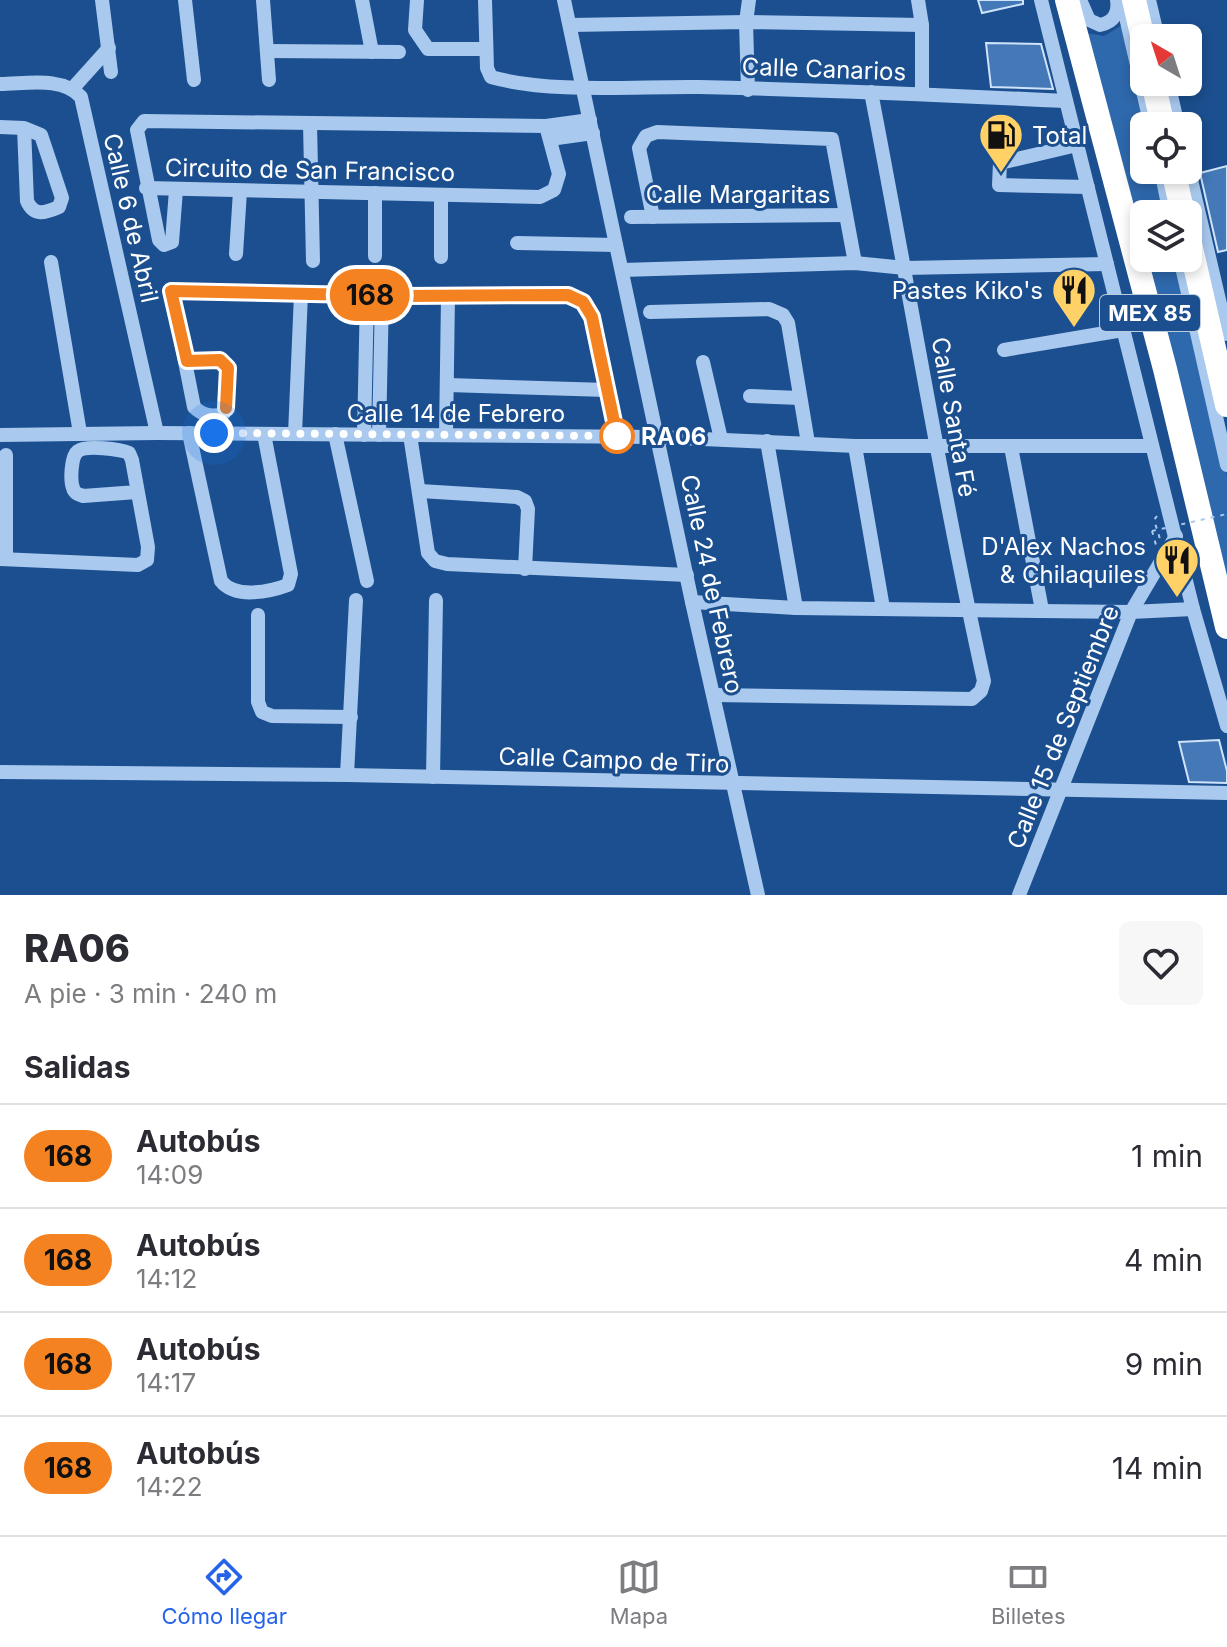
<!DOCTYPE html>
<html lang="es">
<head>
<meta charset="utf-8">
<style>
  :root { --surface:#fff; --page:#f7f7f7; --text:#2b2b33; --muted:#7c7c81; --line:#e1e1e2; --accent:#2563eb }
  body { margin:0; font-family:Inter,sans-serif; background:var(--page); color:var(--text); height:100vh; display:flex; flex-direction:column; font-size:30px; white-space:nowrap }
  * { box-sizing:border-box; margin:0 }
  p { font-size:26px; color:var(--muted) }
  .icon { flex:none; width:44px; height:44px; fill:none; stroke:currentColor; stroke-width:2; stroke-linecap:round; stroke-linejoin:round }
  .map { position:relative; height:895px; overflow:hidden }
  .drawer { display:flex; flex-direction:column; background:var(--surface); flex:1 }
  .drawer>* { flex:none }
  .badge { padding:0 16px; border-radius:26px; font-size:28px; line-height:52px }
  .needle { width:52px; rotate:321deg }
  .fabs { position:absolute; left:1130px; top:24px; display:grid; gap:16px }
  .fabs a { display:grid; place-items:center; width:72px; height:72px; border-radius:12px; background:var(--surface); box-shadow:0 4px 12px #0003; font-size:40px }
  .you { position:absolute; width:40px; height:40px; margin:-20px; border:6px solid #fff; border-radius:50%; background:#1a73e8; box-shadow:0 0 0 12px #1a73e833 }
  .map>.badge { position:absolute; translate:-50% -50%; box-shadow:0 0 0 4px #fff }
  h2 { padding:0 24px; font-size:30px; line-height:72px }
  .round { display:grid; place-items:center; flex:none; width:84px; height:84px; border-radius:12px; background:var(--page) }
  .summary { display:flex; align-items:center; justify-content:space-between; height:136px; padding:0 24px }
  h1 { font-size:38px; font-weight:800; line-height:60px }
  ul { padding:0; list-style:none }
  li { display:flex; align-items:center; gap:24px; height:104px; padding:0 24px; border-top:2px solid var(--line) }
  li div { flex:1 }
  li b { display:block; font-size:30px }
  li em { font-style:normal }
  li .badge { min-width:88px; font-weight:700; text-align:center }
  .tabs { display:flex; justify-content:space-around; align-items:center; height:112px; border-top:2px solid var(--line); background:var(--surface); font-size:22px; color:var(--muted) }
  .tabs a { display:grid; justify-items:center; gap:4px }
  .tabs .active { color:var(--accent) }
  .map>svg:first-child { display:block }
  .green { fill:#2e69ad }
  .building { fill:#4478b7; stroke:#cfe3fa; stroke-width:2 }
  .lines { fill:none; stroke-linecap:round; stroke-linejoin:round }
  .path { stroke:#a9c9ee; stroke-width:2; stroke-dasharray:4 6; stroke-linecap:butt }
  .minor { stroke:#a9c9ee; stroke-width:14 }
  .highway { stroke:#fff; stroke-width:24 }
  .path-bridge { stroke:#a9c9ee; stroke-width:2; stroke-dasharray:4 6; stroke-linecap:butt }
  .line-casing { stroke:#fff; stroke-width:18 }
  .line { stroke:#f58220; stroke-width:12 }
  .walk { stroke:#fff; stroke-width:8; stroke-dasharray:0 14.4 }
  .stop-dot { fill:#fff; stroke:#f58220; stroke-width:4 }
  .labels { text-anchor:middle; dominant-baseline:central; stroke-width:6; stroke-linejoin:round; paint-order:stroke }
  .shield { fill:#1b4f8f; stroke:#bbcadd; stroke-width:2 }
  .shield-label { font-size:22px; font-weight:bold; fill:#fff }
  .street-label { font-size:24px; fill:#fff; stroke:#1b4f8f }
  .poi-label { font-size:24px; fill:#fff; stroke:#1b4f8f; text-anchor:end }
  .stop-label { font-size:24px; font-weight:bold; fill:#fff; stroke:#1b4f8f; text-anchor:start }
</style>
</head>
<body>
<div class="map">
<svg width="1227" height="895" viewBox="0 0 1227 895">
  <rect width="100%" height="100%" fill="#1b4f8f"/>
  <!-- green -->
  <g class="green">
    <path d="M1124 24 1144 126V170H1158L1168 214H1144V253L1086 33 1104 36Z"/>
    <path d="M1145 258H1178L1227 475V584Z"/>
  </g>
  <!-- building -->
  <g class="building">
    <path d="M978 0H1023V4L982 13Z"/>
    <path d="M986 43 1041 44 1053 89 991 87Z"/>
    <path d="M1227 166V250L1218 252 1200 173Z"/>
    <path d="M1219 740 1227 771V783L1189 782 1179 742Z"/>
  </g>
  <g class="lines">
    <!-- path -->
    <g class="path">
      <path d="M1157 516 1154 520 1160 539"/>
      <path d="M1152 531 1156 545"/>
    </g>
    <!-- minor -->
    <g class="minor">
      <path d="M102 0 111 72"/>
      <path d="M185 0 194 80"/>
      <path d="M263 0 269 80"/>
      <path d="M362 0 372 52"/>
      <path d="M417 0 415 30 428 49H485"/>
      <path d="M485 0 487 68 491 77C551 94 636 86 699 87 821 90 943 95 1066 101"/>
      <path d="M564 0 692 602 758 895"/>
      <path d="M918 0 922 25V94"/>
      <path d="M1041 0 1193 609 1227 726"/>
      <path d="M1080 0 1089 20 1100 25C1114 22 1119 13 1117 0"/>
      <path d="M1122 0 1151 126"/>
      <path d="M1149 0 1158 38"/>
      <path d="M570 25 746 22 922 25"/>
      <path d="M268 51 399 52"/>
      <path d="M1168 82 1178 126"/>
      <path d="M0 84C26 84 62 76 81 97L157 433"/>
      <path d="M73 88 109 48"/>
      <path d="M748 90 746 22 749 0"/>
      <path d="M310 124 313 261"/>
      <path d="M0 127 24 128 41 135 62 198 59 207C45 213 34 217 27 201L24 128"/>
      <path d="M550 139 593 133"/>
      <path d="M1077 145 1000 163 999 185 1088 187"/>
      <path d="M1188 167 1227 334"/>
      <path d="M1161 170 1170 214"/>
      <path d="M146 188 540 197 554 190 559 174 546 126"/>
      <path d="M176 190 172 242 164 245 159 240 137 130 144 121 546 126 590 120"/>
      <path d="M631 217 845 215"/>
      <path d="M653 217 639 148 646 136 657 132 832 139 855 263"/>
      <path d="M517 243 616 245"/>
      <path d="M236 254 240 191"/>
      <path d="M375 256V193"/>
      <path d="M441 257V195"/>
      <path d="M1180 258 1227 465"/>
      <path d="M51 262 80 433"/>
      <path d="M622 270 855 263 905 268 1107 264"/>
      <path d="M650 312 769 309 783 315 788 323 808 443"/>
      <path d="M1004 350 1123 330"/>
      <path d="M187 361 220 360 228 368 224 413C213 418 202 415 194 407L171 291 448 297 568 295 583 302 592 317 617 436"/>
      <path d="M703 362 721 439"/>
      <path d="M448 385 607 390"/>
      <path d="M750 396 800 398"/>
      <path d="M189 433 221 581C235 599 269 592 288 585L291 574 264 434"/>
      <path d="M295 434 301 294"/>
      <path d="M335 434 367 581"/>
      <path d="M0 435 157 433 658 437 855 446H1152"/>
      <path d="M364 435 367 295"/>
      <path d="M379 435 382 296"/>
      <path d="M410 435 428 553 435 561 447 564 687 575"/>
      <path d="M446 435 448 297"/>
      <path d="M767 441 796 608"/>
      <path d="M855 446 883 608"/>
      <path d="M1011 447 1042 610"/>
      <path d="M420 491 517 497 525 501 528 509 525 569"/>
      <path d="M0 559 138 565 147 560 148 547 132 460 129 453C120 449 86 445 78 451 71 456 70 480 73 488 74 493 78 494 83 496L137 492"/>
      <path d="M6 559V455"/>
      <path d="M692 602 796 608 1131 612 1193 609"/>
      <path d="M258 615V702L262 712 272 716 351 717"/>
      <path d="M714 695 972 699 981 691 984 681C941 486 909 288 871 92"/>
      <path d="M0 772 347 775 1227 793"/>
      <path d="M347 775 356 600"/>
      <path d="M433 777 436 600"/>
      <path d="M1019 895 1131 612 1176 536"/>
    </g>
    <!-- highway -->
    <g class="highway">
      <path d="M1067 0 1165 369 1227 627"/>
      <path d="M1134 0 1144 43"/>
      <path d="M1153 82 1163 126"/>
      <path d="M1173 170 1183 214"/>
      <path d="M1188 235 1227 405"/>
    </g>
    <!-- path-bridge -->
    <path class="path-bridge" d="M1152 531 1227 514"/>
  </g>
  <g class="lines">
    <!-- line casing -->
    <g class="line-casing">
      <path id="line" d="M226 408 228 368 220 360 187 361 171 291 404 296 568 295 583 302 592 317 617 436"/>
    </g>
    <!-- line -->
    <use href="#line" class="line"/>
    <!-- walk -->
    <path class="walk" d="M214 433 617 436"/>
  </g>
  <!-- icons -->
  <defs>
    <g id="fuel-pin" transform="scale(2.3)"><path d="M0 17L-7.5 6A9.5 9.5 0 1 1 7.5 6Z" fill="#ffd166" stroke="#1b4f8f"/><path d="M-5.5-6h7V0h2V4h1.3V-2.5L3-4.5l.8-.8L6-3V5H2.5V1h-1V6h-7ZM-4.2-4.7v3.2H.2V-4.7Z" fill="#111"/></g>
    <g id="restaurant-pin" transform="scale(2.3)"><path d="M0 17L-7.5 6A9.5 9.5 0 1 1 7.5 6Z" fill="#ffd166" stroke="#1b4f8f"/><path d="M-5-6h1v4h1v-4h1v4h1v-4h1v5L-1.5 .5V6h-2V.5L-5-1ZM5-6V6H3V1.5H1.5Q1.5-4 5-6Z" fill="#111"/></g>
  </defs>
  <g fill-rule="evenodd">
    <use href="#fuel-pin" x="1001" y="135"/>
    <use href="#restaurant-pin" x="1074" y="290"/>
    <use href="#restaurant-pin" x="1177" y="560"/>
  </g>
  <!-- markers -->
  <circle class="stop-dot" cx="617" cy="436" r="16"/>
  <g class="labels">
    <!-- shield labels -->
    <rect class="shield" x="1100" y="295" width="100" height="36" rx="6"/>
    <g class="shield-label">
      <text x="1150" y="313">MEX 85</text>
    </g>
    <!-- street labels -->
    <g class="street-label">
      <text transform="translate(824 69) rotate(2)">Calle Canarios</text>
      <text transform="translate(310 170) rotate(1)">Circuito de San Francisco</text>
      <text x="738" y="194">Calle Margaritas</text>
      <text transform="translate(131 218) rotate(77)">Calle 6 de Abril</text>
      <text x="456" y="413">Calle 14 de Febrero</text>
      <text transform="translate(954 417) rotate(80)">Calle Santa Fé</text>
      <text transform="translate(712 584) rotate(78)">Calle 24 de Febrero</text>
      <text transform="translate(1063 727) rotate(-68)">Calle 15 de Septiembre</text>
      <text transform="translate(614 760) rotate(2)">Calle Campo de Tiro</text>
    </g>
    <!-- poi labels -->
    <g class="poi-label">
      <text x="1032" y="135" text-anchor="start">Total</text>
      <text x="1043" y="290">Pastes Kiko's</text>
      <text x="1146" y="546">D'Alex Nachos<tspan x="1146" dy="28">&amp; Chilaquiles</tspan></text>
    </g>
    <!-- stop labels -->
    <g class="stop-label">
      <text x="641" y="436">RA06</text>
    </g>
  </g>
</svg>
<div class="fabs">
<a><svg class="needle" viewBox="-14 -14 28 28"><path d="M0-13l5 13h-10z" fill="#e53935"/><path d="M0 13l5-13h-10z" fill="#7c7c81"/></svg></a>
<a><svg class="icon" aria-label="locate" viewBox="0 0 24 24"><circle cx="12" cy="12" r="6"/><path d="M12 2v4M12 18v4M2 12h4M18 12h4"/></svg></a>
<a><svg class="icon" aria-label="layers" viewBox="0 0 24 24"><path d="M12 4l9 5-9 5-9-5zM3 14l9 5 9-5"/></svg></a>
</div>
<div class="you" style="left:214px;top:433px"></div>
<b class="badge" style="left:370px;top:295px;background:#f58220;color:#111">168</b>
</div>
<section class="drawer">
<div class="summary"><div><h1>RA06</h1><p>A pie · 3 min · 240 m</p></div><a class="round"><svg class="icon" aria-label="heart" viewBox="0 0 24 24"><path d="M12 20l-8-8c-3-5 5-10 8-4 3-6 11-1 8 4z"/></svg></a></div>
<h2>Salidas</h2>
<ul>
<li><span class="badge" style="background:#f58220;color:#111">168</span><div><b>Autobús</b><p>14:09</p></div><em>1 min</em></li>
<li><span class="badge" style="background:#f58220;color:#111">168</span><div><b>Autobús</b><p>14:12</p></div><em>4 min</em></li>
<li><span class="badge" style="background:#f58220;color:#111">168</span><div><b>Autobús</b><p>14:17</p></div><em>9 min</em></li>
<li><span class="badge" style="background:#f58220;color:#111">168</span><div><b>Autobús</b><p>14:22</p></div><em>14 min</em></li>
</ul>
</section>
<nav class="tabs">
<a class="active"><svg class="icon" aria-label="directions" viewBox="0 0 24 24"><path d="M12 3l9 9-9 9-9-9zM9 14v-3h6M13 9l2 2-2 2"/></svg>Cómo llegar</a>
<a><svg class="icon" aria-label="map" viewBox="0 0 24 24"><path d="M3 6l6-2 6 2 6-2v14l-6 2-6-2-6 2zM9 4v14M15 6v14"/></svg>Mapa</a>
<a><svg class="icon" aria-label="tickets" viewBox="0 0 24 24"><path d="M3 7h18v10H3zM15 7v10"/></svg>Billetes</a>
</nav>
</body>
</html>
